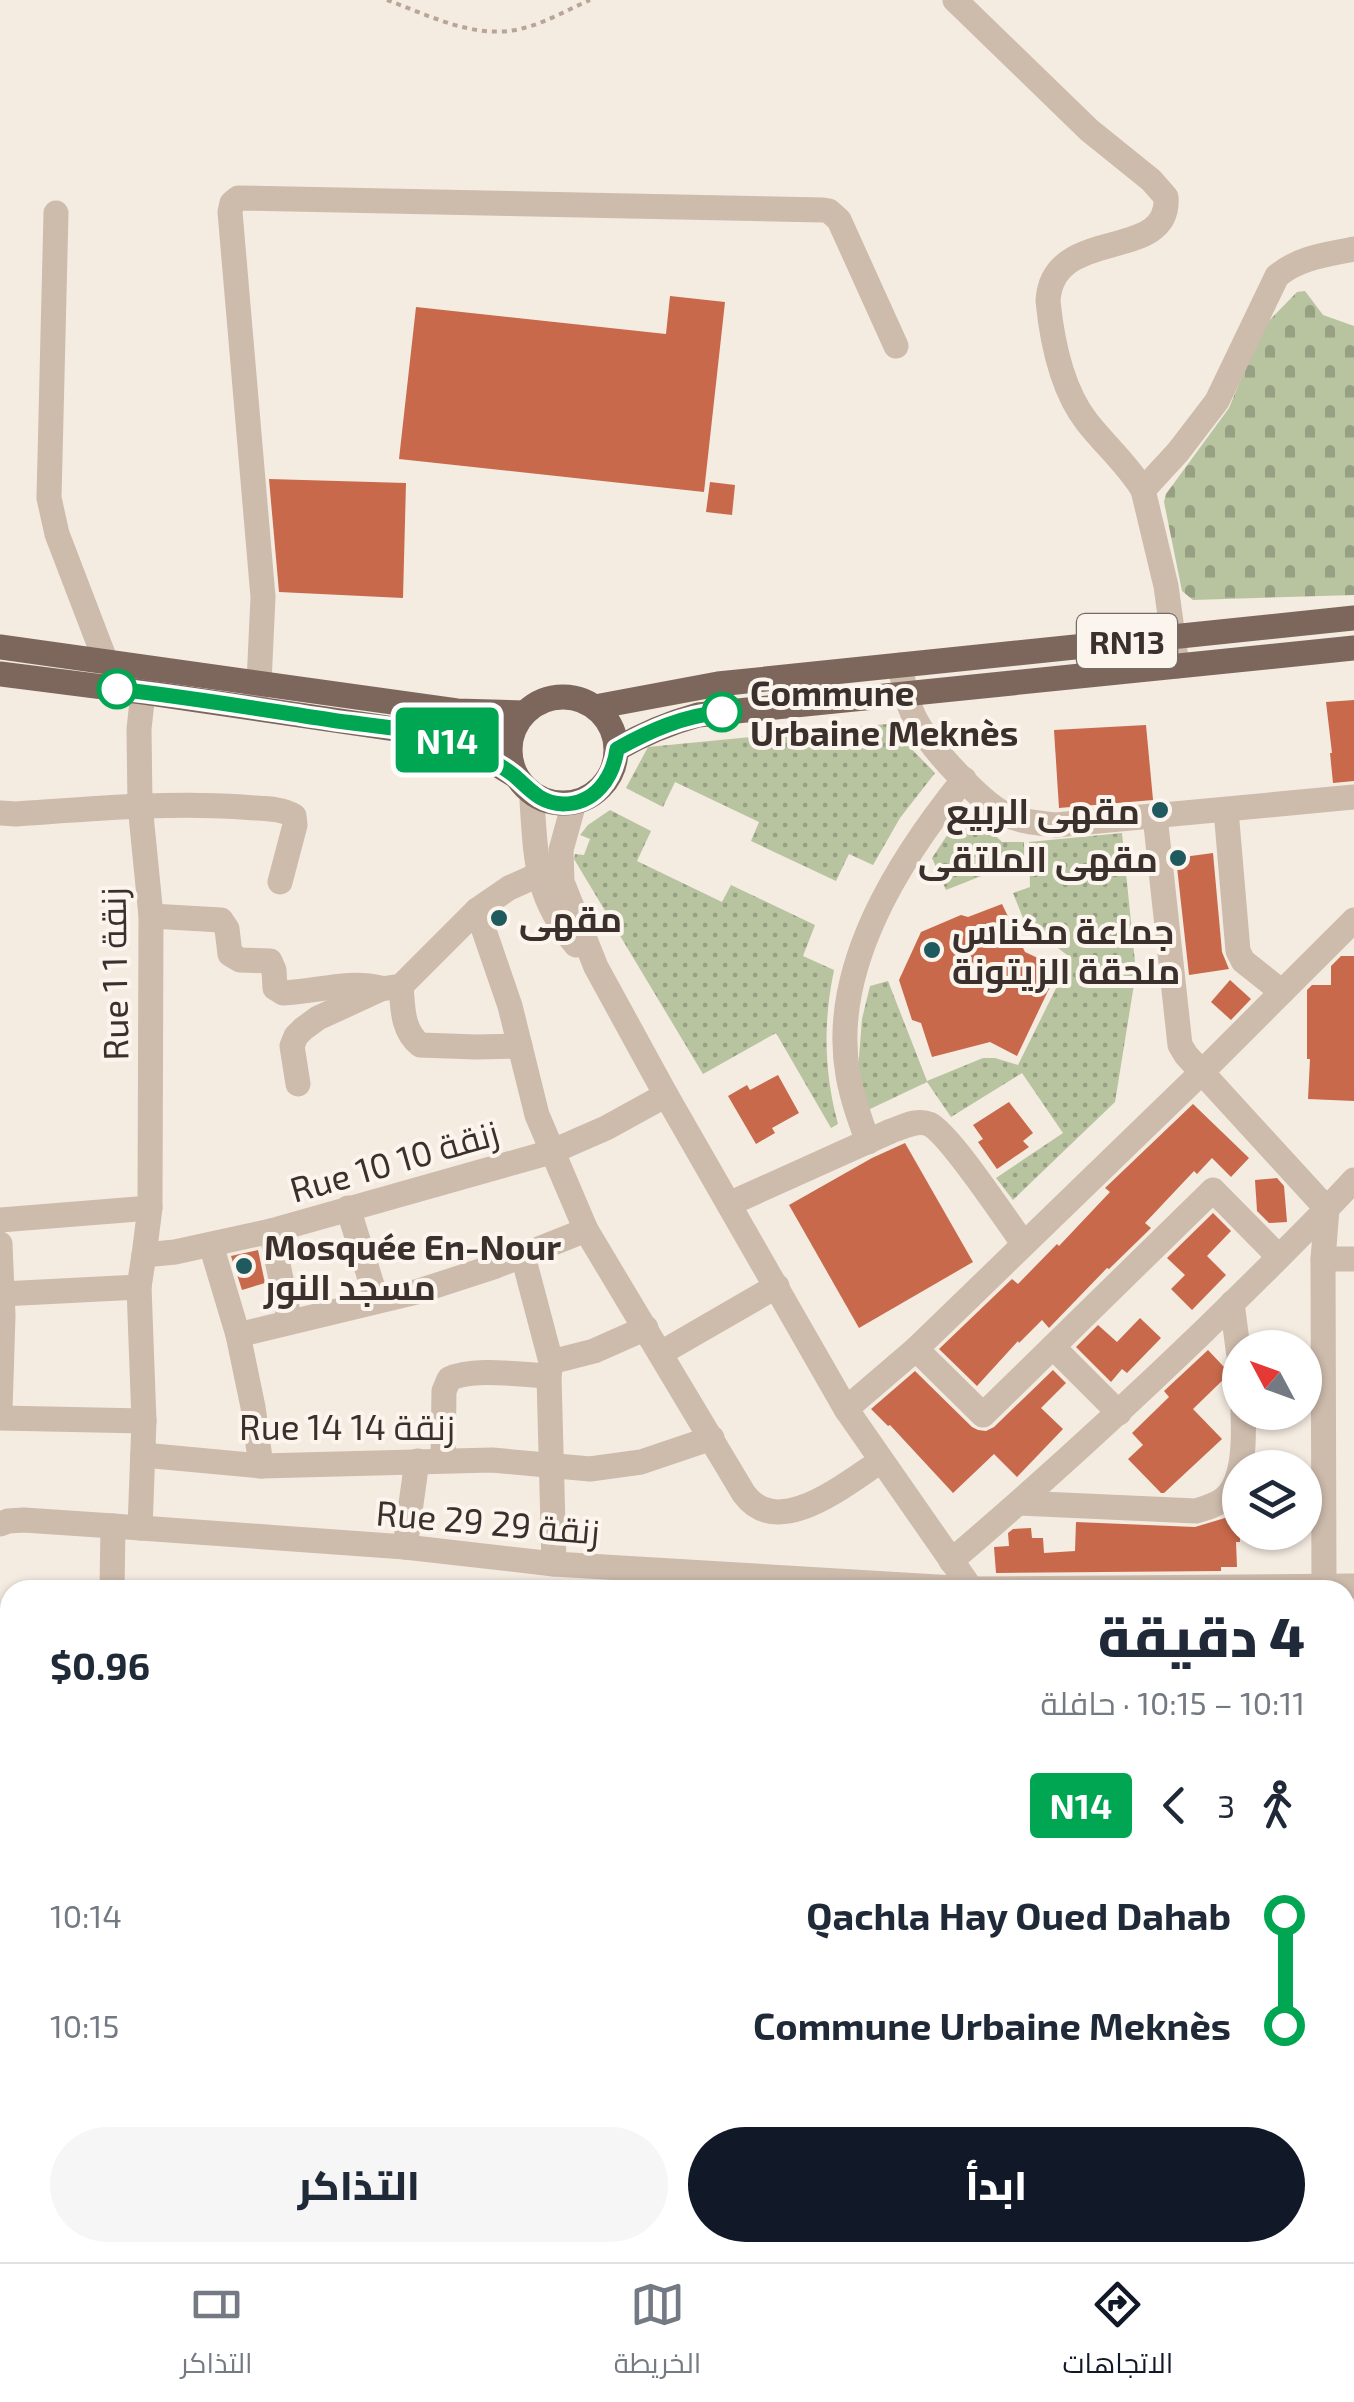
<!DOCTYPE html>
<html lang="ar">
<head>
<meta charset="utf-8">
<style>
  :root { --surface:#fff; --page:#f6f6f7; --text:#1f2937; --muted:#747a83; --line:#e0e1e3; --accent:#111827 }
  body { margin:0; font-family:"Exo 2",Cairo,sans-serif; background:var(--page); color:var(--text); direction:rtl; height:100vh; display:flex; flex-direction:column; font-size:38px; white-space:nowrap }
  * { box-sizing:border-box; margin:0 }
  p { font-size:32px; color:var(--muted) }
  .icon { flex:none; width:55px; height:55px; fill:none; stroke:currentColor; stroke-width:2; stroke-linecap:round; stroke-linejoin:round }
  .map { position:relative; flex:1; overflow:hidden; direction:ltr }
  .details { position:absolute; left:0px; top:1580px; width:1355px; height:682px; display:flex; flex-direction:column; background:var(--surface); border-radius:30px 30px 0 0; box-shadow:0 2px 8px #0004; direction:rtl }
  .details>* { flex:none }
  .badge { padding:0 20px; border-radius:8px; font-size:35px; line-height:65px }
  .needle { width:65px; rotate:311deg }
  .buttons { position:absolute; left:1222px; top:1330px; display:grid; gap:20px }
  .buttons a { display:grid; place-items:center; width:100px; height:100px; border-radius:50%; background:var(--surface); box-shadow:0 2px 8px #0004; font-size:50px }
  .map>.badge { position:absolute; translate:-50% -50%; box-shadow:0 0 0 5px #fff }
  .legs { display:flex; align-items:center; gap:15px; height:110px; padding:0 50px; font-size:32px }
  .legs p { margin-inline-start:auto }
  .head { display:flex; align-items:center; justify-content:space-between; height:170px; padding:0 50px }
  h1 { font-size:55px; font-weight:800; line-height:75px }
  .button { display:flex; gap:20px; margin-top:auto; padding:20px 50px }
  .button a { flex:1; height:115px; border-radius:60px; background:var(--accent); color:#fff; font-size:40px; font-weight:800; line-height:115px; text-align:center }
  .button a+a { background:var(--page); color:var(--text) }
  ul { padding:0 50px; list-style:none }
  li { display:flex; align-items:center; gap:35px; height:110px; font-size:38px }
  li i { display:grid; place-items:center; width:15px; height:100%; margin:0 12px; background:currentColor }
  li i::after { content:''; width:25px; height:25px; margin:-12px; border:8px solid; border-radius:50%; background:var(--surface) }
  li p { margin-inline-start:auto }
  li:first-child i { background:linear-gradient(#0000 50%,currentColor 0) }
  li:last-child i { background:linear-gradient(currentColor 50%,#0000 0) }
  .menu { display:flex; justify-content:space-around; align-items:center; height:140px; border-top:2px solid var(--line); background:var(--surface); font-size:28px; color:var(--muted) }
  .menu a { display:grid; justify-items:center; gap:5px }
  .menu .current { color:var(--accent) }
  .map>svg:first-child { display:block }
  .grass { fill:url(#grass-dots) }
  .cemetery { fill:url(#cemetery-stones) }
  .building { fill:#c8694b }
  .lines { fill:none; stroke-linecap:round; stroke-linejoin:round }
  .path { stroke:#b9a596; stroke-width:4; stroke-dasharray:5 5; stroke-linecap:butt }
  .minor { stroke:#cdbbac; stroke-width:25 }
  .major { stroke:#7d675c; stroke-width:25 }
  .line-1-casing { stroke:#fff; stroke-width:22 }
  .line-1 { stroke:#00a651; stroke-width:15 }
  .stop-1-dot { fill:#fff; stroke:#00a651; stroke-width:5 }
  .poi-dot { fill:#1f5a5e; stroke:#fbf5ee; stroke-width:4 }
  .labels { text-anchor:middle; dominant-baseline:central; stroke-width:8; stroke-linejoin:round; paint-order:stroke }
  .shield { fill:#fbf5ee; stroke:#756b66; stroke-width:2.5 }
  .shield-label { font-size:32px; font-weight:bold; fill:#3b302b }
  .stop-label { font-size:35px; font-weight:bold; fill:#3b302b; stroke:#fbf5ee; text-anchor:start }
  .poi-label { font-size:35px; font-weight:bold; fill:#3b302b; stroke:#fbf5ee; text-anchor:start }
  .street-label { font-size:35px; fill:#3b302b; stroke:#fbf5ee }
</style>
</head>
<body>
<div class="map">
<svg width="1354" height="2262" viewBox="0 0 1354 2262">
  <defs>
    <pattern id="grass-dots" width="8" height="8" patternUnits="userSpaceOnUse" patternTransform="scale(2.5)"><rect width="8" height="8" fill="#b8c4a0"/><path d="M2 2h.1M6 6h.1" fill="none" stroke="#97a083" stroke-width="1.8" stroke-linecap="round"/></pattern>
    <pattern id="cemetery-stones" width="16" height="16" patternUnits="userSpaceOnUse" patternTransform="scale(2.5)"><rect width="16" height="16" fill="#b8c4a0"/><path d="M2 7V4a2 2 0 0 1 4 0v3zM10 15v-3a2 2 0 0 1 4 0v3z" fill="#97a083"/></pattern>
  </defs>
  <rect width="100%" height="100%" fill="#f4ebe1"/>
  <!-- grass -->
  <g class="grass">
    <path d="M887 724 935 773 900 818 873 865 849 854 836 881 751 841 759 822 675 782 663 807 626 788 648 747Z"/>
    <path d="M966 807 1002 842H1024V859L946 890 932 858Z"/>
    <path d="M610 810 651 831 637 861 722 902 731 885 815 925 803 956 834 970C823 1023 824 1072 838 1124L831 1128 776 1033 703 1074 574 859 575 854 584 855 590 839 580 835 588 825Z"/>
    <path d="M1122 833 1136 972 1115 1102 1013 1200 996 1178 1063 1133 1022 1073 951 1117 927 1082 868 1110 858 1070 862 1019 870 986 888 981 927 1081 983 1058H995L1018 1065 1071 958 1025 923 1013 893 1030 887 1029 842Z"/>
  </g>
  <!-- cemetery -->
  <path class="cemetery" d="M1305 291 1323 315 1354 326V595L1193 600 1182 591 1164 502 1166 494 1229 408 1262 328 1297 292Z"/>
  <!-- building -->
  <g class="building">
    <path d="M670 296 725 302 704 492 399 459 416 307 666 334Z"/>
    <path d="M269 479 406 483 403 598 279 592Z"/>
    <path d="M710 482 735 485 732 515 706 512Z"/>
    <path d="M1354 700V781L1333 783 1330 753H1332L1326 702Z"/>
    <path d="M1146 725 1153 800 1059 808 1054 730Z"/>
    <path d="M1213 853 1222 952 1229 969 1189 975 1176 858Z"/>
    <path d="M1002 904 1025 952 1059 968 1017 1056 990 1042 932 1057 921 1023 912 1020 899 980 921 932 961 915 968 917Z"/>
    <path d="M1341 956H1354V1101L1308 1099 1310 1059H1307V990L1312 985H1331V966Z"/>
    <path d="M1230 980 1251 999 1231 1020 1211 1002Z"/>
    <path d="M778 1075 799 1113 772 1128 775 1133 756 1144 728 1096 747 1085 750 1090Z"/>
    <path d="M1009 1102 1033 1133 1023 1141 1029 1147 997 1169 978 1142 983 1139 973 1125Z"/>
    <path d="M1193 1104 1249 1158 1231 1177 1212 1158 1197 1174 1194 1171 1145 1223 1151 1228 1147 1232 1109 1269 1107 1268 1049 1328 1042 1320 1019 1343 1018 1341 977 1386 939 1349 1012 1279 1018 1284 1057 1244 1059 1246 1110 1192 1105 1188Z"/>
    <path d="M905 1143 973 1262 859 1328 789 1205 872 1158Z"/>
    <path d="M1277 1178 1284 1186 1287 1222 1269 1223 1257 1211 1255 1180Z"/>
    <path d="M1213 1213 1231 1231 1207 1256 1226 1275 1192 1310 1171 1289 1185 1275 1167 1258Z"/>
    <path d="M258 1250 265 1283 242 1290 231 1256Z"/>
    <path d="M1140 1318 1161 1338 1127 1373 1122 1369 1111 1382 1076 1347 1098 1325 1117 1342Z"/>
    <path d="M1208 1350 1224 1367 1228 1375 1193 1409 1222 1439 1164 1493H1161L1128 1459 1143 1445 1132 1433 1169 1397 1164 1391Z"/>
    <path d="M1053 1370 1066 1383 1041 1408 1063 1429 1017 1477 994 1454 953 1493 890 1425 888 1426 871 1409 915 1371 972 1427 978 1430 986 1431 994 1427Z"/>
    <path d="M1240 1517V1542H1236L1237 1567H1221V1571L996 1573 994 1547 1009 1546 1008 1533 1013 1529 1031 1528 1032 1538H1043L1044 1553 1075 1551 1076 1522 1195 1527 1225 1518Z"/>
  </g>
  <g class="lines">
    <!-- path -->
    <path class="path" d="M387 0C431 16 477 41 524 28 547 22 569 9 590 0"/>
    <!-- minor -->
    <g class="minor">
      <path d="M955 0 1089 130 1151 180 1166 197C1171 264 1052 224 1048 301 1052 341 1062 390 1087 422 1105 445 1128 465 1143 490L1166 586 1177 666"/>
      <path d="M56 213 49 498 57 534 106 662"/>
      <path d="M1143 490 1178 452 1217 401 1277 276C1300 257 1326 255 1354 249"/>
      <path d="M900 665C904 685 907 706 918 724 932 749 979 800 1003 813 1020 822 1038 823 1056 825L1354 797"/>
      <path d="M143 692 139 729 140 805 151 916 150 1208 144 1255"/>
      <path d="M254 703 259 683 263 597 230 212 232 203 238 198 823 210 829 211 839 220 896 346"/>
      <path d="M534 795 532 801C536 860 536 898 576 945"/>
      <path d="M574 803 561 850 562 882 596 967 666 1095 846 1409 972 1590"/>
      <path d="M1226 810 1238 951 1243 961 1282 992"/>
      <path d="M0 813 16 814C91 809 166 802 242 807 260 809 279 807 294 816L295 825 280 882"/>
      <path d="M1155 816 1180 1045 1186 1055 1327 1209 1323 1259 1324 1590"/>
      <path d="M477 910 510 1006 537 1115 586 1230 744 1494C779 1541 846 1483 881 1461"/>
      <path d="M151 916 221 920 227 929 230 954 240 960 270 961 274 970 275 988 283 993C315 992 348 980 380 988"/>
      <path d="M401 986C403 1009 402 1030 420 1045L476 1047 520 1046"/>
      <path d="M298 1084 292 1046 296 1036 303 1029 318 1018 381 989 401 986 477 910 509 888 538 875"/>
      <path d="M868 1142C860 1120 852 1098 848 1075 829 968 900 858 964 779"/>
      <path d="M729 1204 891 1131C903 1127 917 1119 929 1124 949 1133 1007 1221 1023 1243"/>
      <path d="M348 1208 377 1301"/>
      <path d="M0 1220 150 1208"/>
      <path d="M271 1231 290 1322"/>
      <path d="M0 1244 3 1316 0 1410"/>
      <path d="M211 1245 238 1335 253 1407 261 1466"/>
      <path d="M523 1256 551 1362 549 1376 554 1564"/>
      <path d="M1323 1259H1354"/>
      <path d="M2 1294 139 1287"/>
      <path d="M1232 1303 1240 1364"/>
      <path d="M238 1335 416 1292 496 1266 586 1230"/>
      <path d="M1053 1347 1119 1413"/>
      <path d="M916 1349 983 1415 1213 1190 1279 1257"/>
      <path d="M661 1353 777 1286"/>
      <path d="M551 1362 594 1351 646 1328"/>
      <path d="M846 1409 916 1349 1202 1072 1354 920"/>
      <path d="M0 1418 144 1421"/>
      <path d="M143 1455 261 1466 492 1460 590 1469 641 1462 712 1438"/>
      <path d="M443 1460 444 1391 449 1379C473 1367 521 1375 549 1376"/>
      <path d="M1019 1503 1196 1511C1206 1508 1217 1505 1225 1498 1245 1480 1244 1437 1243 1412"/>
      <path d="M0 1524 8 1521 24 1520 113 1526 405 1547 554 1564 971 1589 1354 1586"/>
      <path d="M140 1528 144 1421 139 1287 144 1255 175 1252 271 1231 551 1152 606 1128 666 1095"/>
      <path d="M405 1547 417 1461"/>
      <path d="M951 1561C1038 1487 1122 1410 1204 1331 1255 1281 1306 1232 1354 1180"/>
      <path d="M112 1590 113 1526"/>
      <path d="M0 1671V1750"/>
      <path d="M0 1826 10 1825"/>
      <path d="M1345 1887H1354"/>
      <path d="M1345 2149 1354 2160"/>
      <path d="M0 2197H10"/>
      <path d="M281 2252V2262"/>
      <path d="M130 2262V2252"/>
      <path d="M428 2262V2252"/>
      <path d="M573 2262V2252"/>
      <path d="M844 2262V2252"/>
      <path d="M1126 2262V2252"/>
    </g>
    <!-- major -->
    <g class="major">
      <path d="M0 647 457 711 525 713"/>
      <path d="M0 674 143 692 422 733 449 740 475 751 516 776"/>
      <circle cx="563" cy="750" r="53"/>
      <path d="M595 707 718 684 1354 618"/>
      <path d="M617 749C643 734 669 723 698 715L1354 648"/>
    </g>
  </g>
  <g class="lines">
    <!-- line-1 casing -->
    <g class="line-1-casing">
      <path id="line-1" d="M117 689C188 697 259 709 331 720 370 726 414 728 452 741 469 748 506 767 518 779 532 792 542 803 563 804 595 804 613 778 617 749 651 730 683 716 722 712"/>
    </g>
    <!-- line-1 -->
    <use href="#line-1" class="line-1"/>
  </g>
  <!-- markers -->
  <g class="stop-1-dot">
    <circle cx="117" cy="689" r="18"/>
    <circle cx="722" cy="712" r="18"/>
  </g>
  <g class="poi-dot">
    <circle cx="1160" cy="810" r="10"/>
    <circle cx="1178" cy="858" r="10"/>
    <circle cx="499" cy="918" r="10"/>
    <circle cx="932" cy="950" r="10"/>
    <circle cx="244" cy="1266" r="10"/>
  </g>
  <g class="labels">
    <!-- shield labels -->
    <rect class="shield" x="1077" y="614" width="100" height="54" rx="8"/>
    <g class="shield-label">
      <text x="1127" y="641">RN13</text>
    </g>
    <!-- stop labels -->
    <g class="stop-label">
      <text x="750" y="692">Commune<tspan x="750" dy="40">Urbaine Meknès</tspan></text>
    </g>
    <!-- poi labels -->
    <g class="poi-label">
      <text x="1140" y="810" text-anchor="end">مقهى الربيع</text>
      <text x="1158" y="858" text-anchor="end">مقهى الملتقى</text>
      <text x="519" y="918">مقهى</text>
      <text x="952" y="930">جماعة مكناس<tspan x="952" dy="40">ملحقة الزيتونة</tspan></text>
      <text x="264" y="1246">Mosquée En-Nour<tspan x="264" dy="40">مسجد النور</tspan></text>
    </g>
    <!-- street labels -->
    <g class="street-label">
      <text transform="translate(113 974) rotate(-91)">Rue 1 زنقة 1</text>
      <text transform="translate(394 1160) rotate(-16)">Rue 10 زنقة 10</text>
      <text x="347" y="1426">Rue 14 زنقة 14</text>
      <text transform="translate(488 1521) rotate(5)">Rue 29 زنقة 29</text>
    </g>
  </g>
</svg>
<div class="buttons">
<a><svg class="needle" viewBox="-14 -14 28 28"><path d="M0-13l5 13h-10z" fill="#e53935"/><path d="M0 13l5-13h-10z" fill="#747a83"/></svg></a>
<a><svg class="icon" aria-label="layers" viewBox="0 0 24 24"><path d="M12 4l9 5-9 5-9-5zM3 14l9 5 9-5"/></svg></a>
</div>
<b class="badge" style="left:447px;top:740px;background:#00a651;color:#fff">N14</b>
<section class="details">
<div class="head"><div><h1>4 دقيقة</h1><p>10:11 – 10:15 · حافلة</p></div><b>$0.96</b></div>
<div class="legs"><svg class="icon" aria-label="walk" viewBox="0 0 24 24"><circle cx="13" cy="4" r="2"/><path d="M13 8l-2 6 4 7M11 14l-3 7M7 12l3-4h3l4 4"/></svg>3<svg class="icon" aria-label="back" viewBox="0 0 24 24"><path d="M15 5l-7 7 7 7"/></svg><b class="badge" style="background:#00a651;color:#fff">N14</b></div>
<ul>
<li><i style="color:#00a651"></i><b>Qachla Hay Oued Dahab</b><p>10:14</p></li>
<li><i style="color:#00a651"></i><b>Commune Urbaine Meknès</b><p>10:15</p></li>
</ul>
<div class="button"><a>ابدأ</a><a>التذاكر</a></div>
</section>
</div>
<nav class="menu">
<a class="current"><svg class="icon" aria-label="directions" viewBox="0 0 24 24"><path d="M12 3l9 9-9 9-9-9zM9 14v-3h6M13 9l2 2-2 2"/></svg>الاتجاهات</a>
<a><svg class="icon" aria-label="map" viewBox="0 0 24 24"><path d="M3 6l6-2 6 2 6-2v14l-6 2-6-2-6 2zM9 4v14M15 6v14"/></svg>الخريطة</a>
<a><svg class="icon" aria-label="tickets" viewBox="0 0 24 24"><path d="M3 7h18v10H3zM15 7v10"/></svg>التذاكر</a>
</nav>
</body>
</html>
